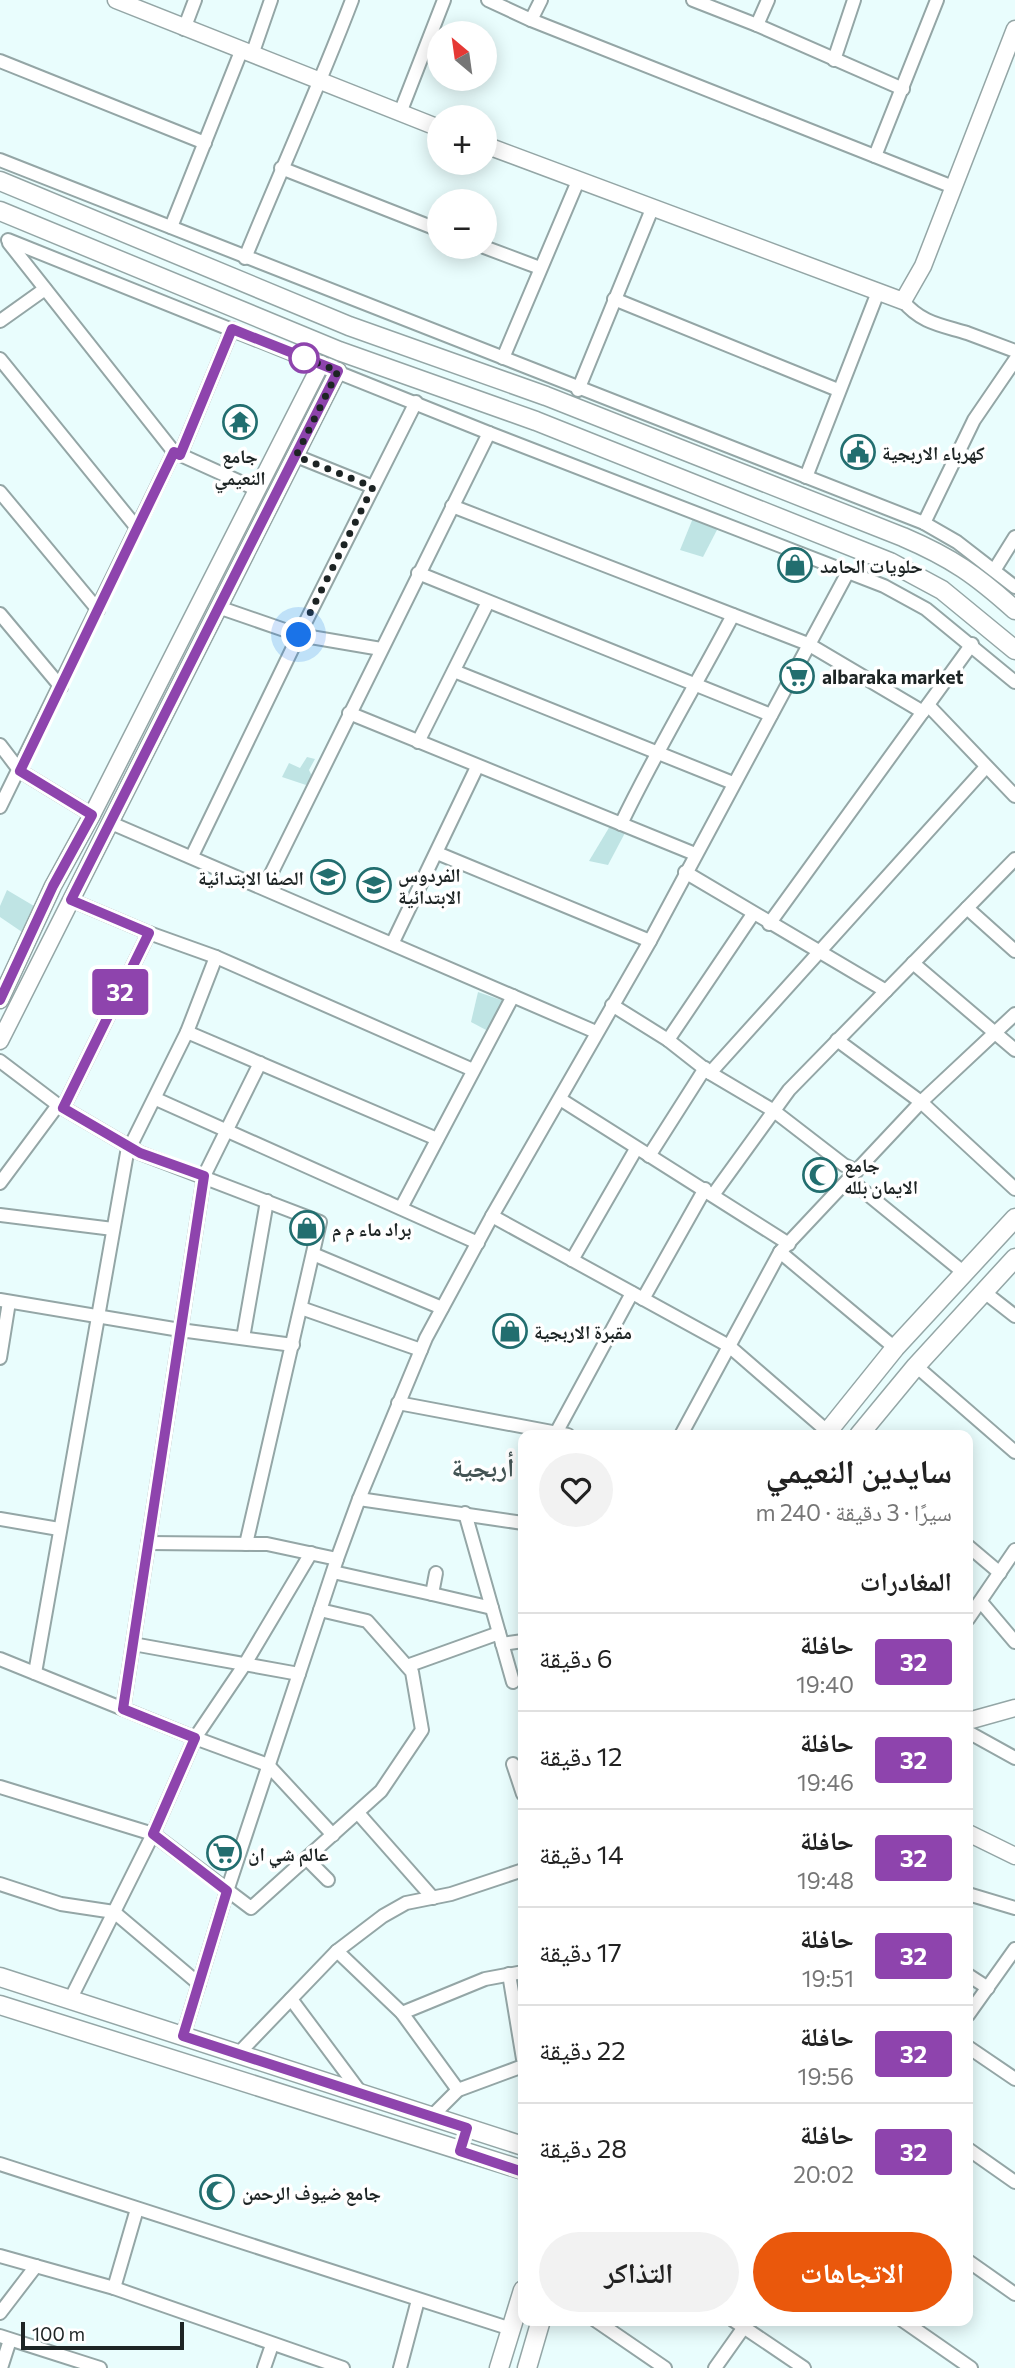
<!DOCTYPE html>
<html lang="ar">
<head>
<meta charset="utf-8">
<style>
  :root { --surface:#fff; --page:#f2f2f2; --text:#222; --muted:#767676; --line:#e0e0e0; --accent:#ea580c }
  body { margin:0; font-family:Commissioner,"Noto Naskh Arabic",sans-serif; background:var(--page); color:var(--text); direction:rtl; height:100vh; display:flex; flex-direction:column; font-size:26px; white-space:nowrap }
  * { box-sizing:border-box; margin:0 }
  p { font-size:23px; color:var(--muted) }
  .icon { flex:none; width:38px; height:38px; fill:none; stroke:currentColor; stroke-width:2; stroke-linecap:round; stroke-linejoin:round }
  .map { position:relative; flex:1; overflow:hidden; direction:ltr }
  .drawer { position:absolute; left:518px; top:1430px; width:455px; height:896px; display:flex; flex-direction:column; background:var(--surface); border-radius:14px; box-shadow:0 4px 18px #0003; direction:rtl }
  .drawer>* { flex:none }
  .badge { padding:0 14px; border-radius:5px; font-size:24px; line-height:46px }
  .needle { width:46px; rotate:331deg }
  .controls { position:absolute; left:427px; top:21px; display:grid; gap:14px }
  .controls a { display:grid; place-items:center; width:70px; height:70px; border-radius:50%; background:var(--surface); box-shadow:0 4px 18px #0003; font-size:35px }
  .scale { position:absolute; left:21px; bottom:18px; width:163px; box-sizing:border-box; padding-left:7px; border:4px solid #1d2424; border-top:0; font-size:19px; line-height:24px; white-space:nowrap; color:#1d2424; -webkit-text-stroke:5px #fff; paint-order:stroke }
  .you { position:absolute; width:35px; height:35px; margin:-18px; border:5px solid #fff; border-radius:50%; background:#1a73e8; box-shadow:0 0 0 10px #1a73e833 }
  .map>.badge { position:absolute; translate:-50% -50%; box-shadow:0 0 0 4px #fff }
  h2 { padding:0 21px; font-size:26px; line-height:63px }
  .round { display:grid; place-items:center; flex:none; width:74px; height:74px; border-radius:37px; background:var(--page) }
  .headline { display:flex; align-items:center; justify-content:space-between; height:119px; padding:0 21px }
  h1 { font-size:33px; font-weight:800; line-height:52px }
  .action { display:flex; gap:14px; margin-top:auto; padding:14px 21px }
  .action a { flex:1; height:80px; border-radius:42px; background:var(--accent); color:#fff; font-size:28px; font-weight:800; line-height:80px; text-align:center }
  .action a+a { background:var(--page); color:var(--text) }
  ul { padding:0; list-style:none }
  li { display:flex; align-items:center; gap:21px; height:98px; padding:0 21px; border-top:2px solid var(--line) }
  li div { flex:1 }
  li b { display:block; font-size:26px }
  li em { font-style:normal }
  li .badge { min-width:77px; font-weight:700; text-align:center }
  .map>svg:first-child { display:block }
  .green { fill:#bfe4e4 }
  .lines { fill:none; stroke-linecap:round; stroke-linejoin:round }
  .minor-casing { stroke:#94a6a6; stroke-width:16 }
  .tertiary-casing { stroke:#94a6a6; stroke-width:19 }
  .secondary-casing { stroke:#94a6a6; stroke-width:21 }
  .minor { stroke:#fff; stroke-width:12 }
  .tertiary { stroke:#fff; stroke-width:16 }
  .secondary { stroke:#fff; stroke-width:18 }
  .line-casing { stroke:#fff; stroke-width:16 }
  .line { stroke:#8e44ad; stroke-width:10 }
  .walk { stroke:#1d2424; stroke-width:7; stroke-dasharray:0 12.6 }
  .stop-dot { fill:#fff; stroke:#8e44ad; stroke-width:3.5 }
  .labels { text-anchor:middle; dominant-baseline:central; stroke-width:7; stroke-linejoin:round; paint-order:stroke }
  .poi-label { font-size:19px; font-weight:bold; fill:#1d2424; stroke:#fff; text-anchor:start }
  .district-label { font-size:26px; font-weight:bold; fill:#445454; stroke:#fff }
</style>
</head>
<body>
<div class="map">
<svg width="1015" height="2368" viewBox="0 0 1015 2368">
  <rect width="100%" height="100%" fill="#e9fdfd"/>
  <!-- green -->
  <g class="green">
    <path d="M693 518 719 526 703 557 680 550Z"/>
    <path d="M307 757 315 759 309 770 312 776 306 785 282 777 289 763 300 768Z"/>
    <path d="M610 826 626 831 608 865 589 861Z"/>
    <path d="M7 890 34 906 22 932 0 917V906Z"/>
    <path d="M478 992 504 1001 488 1031 471 1022Z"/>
  </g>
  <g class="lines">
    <!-- minor casing -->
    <g class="minor-casing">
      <g id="minor">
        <path d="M488 0 531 20 953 187"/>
        <path d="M693 0 757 25 903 89"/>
        <path d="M531 20 541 0"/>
        <path d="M757 25 768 0"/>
        <path d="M184 29 195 0"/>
        <path d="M253 52 271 0"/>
        <path d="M834 60 854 0"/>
        <path d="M0 61 205 143"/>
        <path d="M400 113 444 0"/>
        <path d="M875 156 937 0"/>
        <path d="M0 160 924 523 957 542 1015 587"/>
        <path d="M281 168 439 230"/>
        <path d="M171 227 242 49"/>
        <path d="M8 240 489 433 884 586 926 609 1015 682"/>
        <path d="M9 243 174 452 258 490"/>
        <path d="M484 247 540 268"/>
        <path d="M245 258C280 172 319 87 352 0"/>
        <path d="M614 299 838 390"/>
        <path d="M903 301C921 323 941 325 967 333 983 339 999 345 1015 351"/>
        <path d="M0 321 45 289"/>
        <path d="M503 358 578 181"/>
        <path d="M0 359 137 528"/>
        <path d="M578 390 652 209"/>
        <path d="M180 455 232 329"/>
        <path d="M296 456 373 487"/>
        <path d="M806 477 878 292"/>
        <path d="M0 492 98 610"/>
        <path d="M452 506 808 644 923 712"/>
        <path d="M924 523 974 420 1015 360"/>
        <path d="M995 569 1015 537"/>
        <path d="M418 573 771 715"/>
        <path d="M218 607 299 635 381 649"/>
        <path d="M0 614 61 687"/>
        <path d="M454 671 733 783"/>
        <path d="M928 705 1015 796"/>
        <path d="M349 713 695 854"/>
        <path d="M418 742 488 602"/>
        <path d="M0 745 20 771 92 815"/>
        <path d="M0 807 174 452"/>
        <path d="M111 823 596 1032"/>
        <path d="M621 824C655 753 696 685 733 615"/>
        <path d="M437 853 650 941"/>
        <path d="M192 856 299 635 416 402"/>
        <path d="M685 872 886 991"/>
        <path d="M264 888 489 433"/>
        <path d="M71 900 149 933 216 957 473 1070"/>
        <path d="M967 908 1015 951"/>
        <path d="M769 924 972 644"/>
        <path d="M393 942 477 767"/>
        <path d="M913 963 1015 1050"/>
        <path d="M612 1005 668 1040 710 1073 774 1111 844 1165 857 1171"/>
        <path d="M187 1032 437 1139"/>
        <path d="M668 1040 753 914"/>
        <path d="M837 1040 921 1102 1015 1189"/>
        <path d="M0 1061 58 1105 140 1153 320 1222 246 1544"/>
        <path d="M710 1073 986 767"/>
        <path d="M156 1099 478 1243"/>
        <path d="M560 1099 789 1244"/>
        <path d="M63 1108 149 933"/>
        <path d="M649 1156 705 1068"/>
        <path d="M849 1179 963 1272"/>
        <path d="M0 1183 58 1105"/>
        <path d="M713 1195 789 1090 1015 859"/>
        <path d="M401 1208 513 996"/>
        <path d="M0 1215 113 1229"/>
        <path d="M492 1216 729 1346 827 1431"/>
        <path d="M780 1252 895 1348"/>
        <path d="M313 1254 442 1308"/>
        <path d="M572 1260 636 1149"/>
        <path d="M983 1291 1015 1316"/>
        <path d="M643 1299 705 1189"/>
        <path d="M0 1300 180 1330 293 1345"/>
        <path d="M301 1308 421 1350"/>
        <path d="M243 1338 267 1201"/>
        <path d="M0 1358 9 1302"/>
        <path d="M916 1366 1015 1452"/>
        <path d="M398 1403 568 1435"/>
        <path d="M556 1433 632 1293"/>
        <path d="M681 1435 780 1252 921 1102 1015 1014"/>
        <path d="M359 1499 523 1523"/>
        <path d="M465 1513 513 1682"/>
        <path d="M0 1519 59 1529"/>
        <path d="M148 1543 267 1544 337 1559"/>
        <path d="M968 1546 1000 1573"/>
        <path d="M333 1572 432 1594 436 1573"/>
        <path d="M432 1594 492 1608"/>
        <path d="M981 1602 1015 1642"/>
        <path d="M968 1619 1015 1550"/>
        <path d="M133 1644 299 1674"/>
        <path d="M502 1644 523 1641"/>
        <path d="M0 1659 195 1738 268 1765 333 1835"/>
        <path d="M407 1666 499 1633"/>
        <path d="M35 1673 127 1153 187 1032 216 957"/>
        <path d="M123 1709 204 1176 260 1063"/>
        <path d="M968 1732 1015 1758"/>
        <path d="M513 1764 523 1794"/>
        <path d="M0 1787 153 1834 251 1908 381 1791 422 1730 412 1672 367 1621 320 1610"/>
        <path d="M358 1813 433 1898"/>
        <path d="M307 1859 328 1880"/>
        <path d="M0 1884 61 1904 114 1912 199 1984"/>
        <path d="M968 1894 1015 1908"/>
        <path d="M337 1951 402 2013 458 2090"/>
        <path d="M509 1974 523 2059"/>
        <path d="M968 1975 988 1988"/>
        <path d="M291 1999 361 2093"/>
        <path d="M70 2000 153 1834 195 1738 245 1664 311 1553"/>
        <path d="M402 2013 485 1979 523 1972"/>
        <path d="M968 2015 1015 1949"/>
        <path d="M183 2036 227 1891 337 1559 359 1499 426 1338 492 1216 650 941 848 572"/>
        <path d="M968 2047 1015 2079"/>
        <path d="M238 2054 337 1951 383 1916 406 1903 451 1894 523 1870"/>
        <path d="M432 2116 458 2090 523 2066"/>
        <path d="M968 2149 1015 2182"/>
        <path d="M0 2164 511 2329"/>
        <path d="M0 2256 114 2288 343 2368"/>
        <path d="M968 2261 1015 2294"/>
        <path d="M114 2288 137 2209"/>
        <path d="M0 2313 36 2266"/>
        <path d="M595 2320 665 2368"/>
        <path d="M733 2320 804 2368"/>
        <path d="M902 2320 971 2368"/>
        <path d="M0 2336 100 2368"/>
        <path d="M1 2368 10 2340"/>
        <path d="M264 2368 272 2345"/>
        <path d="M400 2368 418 2300"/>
        <path d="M715 2368 749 2320"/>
      </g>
    </g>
    <!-- tertiary casing -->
    <g class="tertiary-casing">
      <g id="tertiary">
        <path d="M116 0 439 128"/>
        <path d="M485 145 903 301 923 266 1015 29"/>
        <path d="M0 1000 53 886 92 815 321 364"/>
        <path d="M0 1041 338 371"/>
        <path d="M968 1721 1015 1708"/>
        <path d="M968 1833 1015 1856"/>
      </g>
    </g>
    <!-- secondary casing -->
    <g class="secondary-casing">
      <g id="secondary">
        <path d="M0 181 349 326 546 396 903 537C952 558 976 575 1015 610"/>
        <path d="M0 211 339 351 536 421 890 562 942 590 1015 650"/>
        <path d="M825 1435 895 1348 1015 1218"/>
        <path d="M859 1435 916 1366 1015 1258"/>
        <path d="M0 1977 523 2146"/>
        <path d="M0 2005 523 2170"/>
        <path d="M499 2368 523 2290"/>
        <path d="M527 2368 541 2320"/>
      </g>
    </g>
    <!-- minor -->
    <use href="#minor" class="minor"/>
    <!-- tertiary -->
    <use href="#tertiary" class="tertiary"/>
    <!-- secondary -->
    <use href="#secondary" class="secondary"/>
  </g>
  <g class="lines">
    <!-- line casing -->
    <g class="line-casing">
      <path id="line" d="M0 1000 53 886 92 815 20 771 174 452 180 455 232 329 338 371 71 900 149 933 63 1108 140 1153 204 1176 123 1709 195 1738 153 1834 227 1891 183 2036 467 2128 460 2151 523 2172"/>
    </g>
    <!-- line -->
    <use href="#line" class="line"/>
    <!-- walk -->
    <path class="walk" d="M299 635 373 487 296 456 338 371 304 358"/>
  </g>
  <!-- icons -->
  <defs>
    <g id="temple-ring" transform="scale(1.75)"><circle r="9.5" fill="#fff" stroke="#226e6f" stroke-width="1.5"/><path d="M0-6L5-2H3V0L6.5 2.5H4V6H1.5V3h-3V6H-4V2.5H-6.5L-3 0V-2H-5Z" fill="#226e6f"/></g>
    <g id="civic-ring" transform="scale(1.75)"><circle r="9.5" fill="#fff" stroke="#226e6f" stroke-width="1.5"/><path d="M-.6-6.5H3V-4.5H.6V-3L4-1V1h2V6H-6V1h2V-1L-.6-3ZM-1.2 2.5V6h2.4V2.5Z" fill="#226e6f"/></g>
    <g id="shop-ring" transform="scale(1.75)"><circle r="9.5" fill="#fff" stroke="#226e6f" stroke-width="1.5"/><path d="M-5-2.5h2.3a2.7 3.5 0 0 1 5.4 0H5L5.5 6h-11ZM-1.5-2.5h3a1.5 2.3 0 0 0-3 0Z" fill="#226e6f"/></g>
    <g id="supermarket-ring" transform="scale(1.75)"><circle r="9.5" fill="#fff" stroke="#226e6f" stroke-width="1.5"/><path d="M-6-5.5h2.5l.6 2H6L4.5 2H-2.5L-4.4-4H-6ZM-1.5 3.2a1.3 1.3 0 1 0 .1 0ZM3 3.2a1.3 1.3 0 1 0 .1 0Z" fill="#226e6f"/></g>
    <g id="school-ring" transform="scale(1.75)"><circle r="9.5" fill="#fff" stroke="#226e6f" stroke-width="1.5"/><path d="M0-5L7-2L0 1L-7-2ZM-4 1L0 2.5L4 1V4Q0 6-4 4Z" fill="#226e6f"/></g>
    <g id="mosque-ring" transform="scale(1.75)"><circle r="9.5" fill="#fff" stroke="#226e6f" stroke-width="1.5"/><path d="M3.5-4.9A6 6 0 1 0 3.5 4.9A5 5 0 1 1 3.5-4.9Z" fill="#226e6f"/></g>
  </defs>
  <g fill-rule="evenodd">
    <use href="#temple-ring" x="240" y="422"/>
    <use href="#civic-ring" x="858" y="452"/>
    <use href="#shop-ring" x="795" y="565"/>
    <use href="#supermarket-ring" x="797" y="676"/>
    <use href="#school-ring" x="328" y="877"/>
    <use href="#school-ring" x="374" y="885"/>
    <use href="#mosque-ring" x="820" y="1175"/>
    <use href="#shop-ring" x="307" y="1228"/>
    <use href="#shop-ring" x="510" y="1331"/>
    <use href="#supermarket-ring" x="224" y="1853"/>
    <use href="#mosque-ring" x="217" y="2192"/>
  </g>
  <!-- markers -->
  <circle class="stop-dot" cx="304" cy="358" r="14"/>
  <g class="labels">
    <!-- poi labels -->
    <g class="poi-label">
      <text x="882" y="452">كهرباء الاربجية</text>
      <text x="240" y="455" text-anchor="middle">جامع<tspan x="240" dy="22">النعيمي</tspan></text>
      <text x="820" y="565">حلويات الحامد</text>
      <text x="822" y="676">albaraka market</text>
      <text x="398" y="874">الفردوس<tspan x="398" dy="22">الابتدائية</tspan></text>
      <text x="304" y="877" text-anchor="end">الصفا الابتدائية</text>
      <text x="844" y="1164">جامع<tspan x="844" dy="22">الايمان بلله</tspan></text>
      <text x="332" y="1228">براد ماء م م</text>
      <text x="534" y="1331">مقبرة الاربجية</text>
      <text x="248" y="1853">عالم شي ان</text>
      <text x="242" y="2192">جامع ضيوف الرحمن</text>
    </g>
    <!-- district labels -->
    <g class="district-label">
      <text x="483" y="1466">أربجية</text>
    </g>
  </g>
</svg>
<div class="controls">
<a><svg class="needle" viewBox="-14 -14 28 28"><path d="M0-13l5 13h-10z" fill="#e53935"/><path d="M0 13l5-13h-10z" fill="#767676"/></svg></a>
<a>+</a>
<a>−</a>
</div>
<div class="scale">100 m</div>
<div class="you" style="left:299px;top:635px"></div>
<b class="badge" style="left:120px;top:992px;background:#8e44ad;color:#fff">32</b>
<section class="drawer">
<div class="headline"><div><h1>سايدين النعيمي</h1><p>سيرًا · 3 دقيقة · 240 m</p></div><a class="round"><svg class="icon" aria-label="heart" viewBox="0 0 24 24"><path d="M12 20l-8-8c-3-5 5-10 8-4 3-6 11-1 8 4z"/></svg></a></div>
<h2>المغادرات</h2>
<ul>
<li><span class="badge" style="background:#8e44ad;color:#fff">32</span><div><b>حافلة</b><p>19:40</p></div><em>6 دقيقة</em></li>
<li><span class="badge" style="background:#8e44ad;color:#fff">32</span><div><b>حافلة</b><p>19:46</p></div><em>12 دقيقة</em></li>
<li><span class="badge" style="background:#8e44ad;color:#fff">32</span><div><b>حافلة</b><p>19:48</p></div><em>14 دقيقة</em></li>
<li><span class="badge" style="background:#8e44ad;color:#fff">32</span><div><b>حافلة</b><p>19:51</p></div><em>17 دقيقة</em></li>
<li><span class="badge" style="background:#8e44ad;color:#fff">32</span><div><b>حافلة</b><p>19:56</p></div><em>22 دقيقة</em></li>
<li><span class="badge" style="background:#8e44ad;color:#fff">32</span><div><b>حافلة</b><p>20:02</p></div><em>28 دقيقة</em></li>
</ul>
<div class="action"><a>الاتجاهات</a><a>التذاكر</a></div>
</section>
</div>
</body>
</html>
